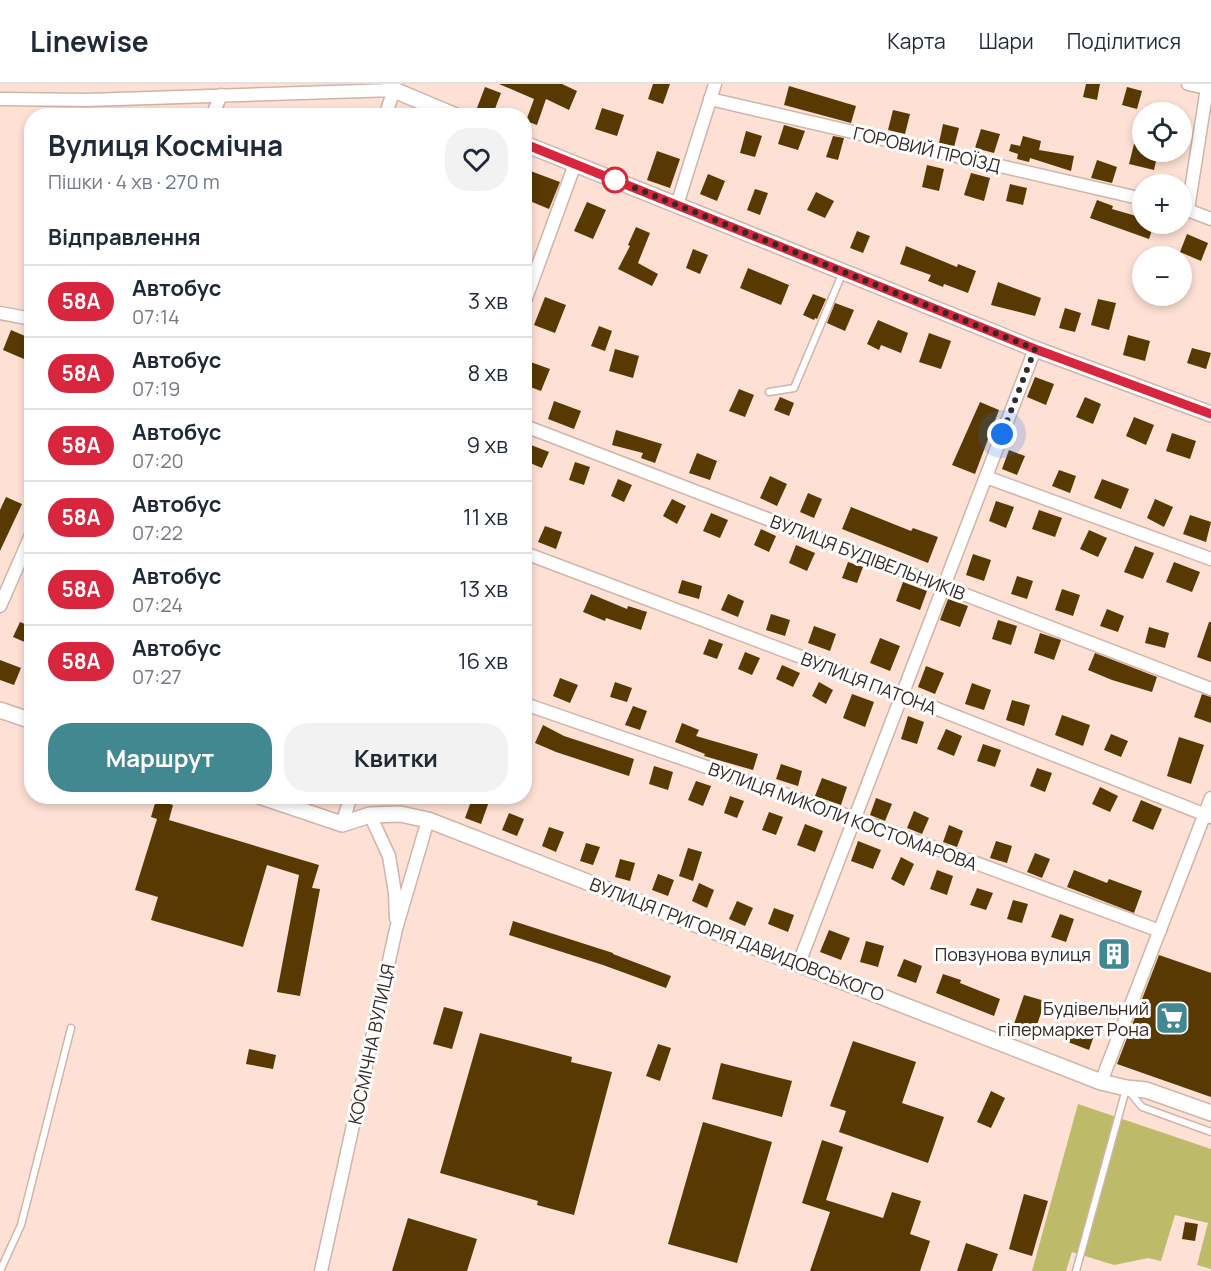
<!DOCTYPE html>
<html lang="uk">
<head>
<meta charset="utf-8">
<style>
  :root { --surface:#fff; --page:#f2f2f3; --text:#1f2937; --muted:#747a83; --line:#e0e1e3; --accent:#418891 }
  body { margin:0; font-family:Manrope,sans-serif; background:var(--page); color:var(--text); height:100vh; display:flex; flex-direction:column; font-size:22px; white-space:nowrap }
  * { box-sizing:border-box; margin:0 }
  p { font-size:20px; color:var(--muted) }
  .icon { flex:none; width:33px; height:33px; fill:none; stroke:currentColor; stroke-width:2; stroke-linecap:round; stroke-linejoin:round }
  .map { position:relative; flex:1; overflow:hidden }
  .sheet { position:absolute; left:24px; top:24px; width:508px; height:696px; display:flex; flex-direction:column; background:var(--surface); border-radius:24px; box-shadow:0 3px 9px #0003 }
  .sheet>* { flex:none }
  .badge { padding:0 12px; border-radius:20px; font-size:21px; line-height:39px }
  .tools { position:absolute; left:1132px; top:18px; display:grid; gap:12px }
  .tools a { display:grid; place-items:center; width:60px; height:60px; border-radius:50%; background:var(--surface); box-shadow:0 3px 9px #0003; font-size:30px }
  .you { position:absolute; width:30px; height:30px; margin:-15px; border:4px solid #fff; border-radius:50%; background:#1a73e8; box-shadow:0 0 0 9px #1a73e833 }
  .map>.badge { position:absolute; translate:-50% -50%; box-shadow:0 0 0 3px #fff }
  h2 { padding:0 24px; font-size:22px; line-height:54px }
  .round { display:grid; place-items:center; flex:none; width:63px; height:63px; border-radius:24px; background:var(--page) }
  .summary { display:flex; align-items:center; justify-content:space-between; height:102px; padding:0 24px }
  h1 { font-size:28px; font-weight:700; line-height:45px }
  .button { display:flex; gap:12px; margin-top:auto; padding:12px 24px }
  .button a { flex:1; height:69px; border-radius:24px; background:var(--accent); color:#fff; font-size:24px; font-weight:700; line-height:69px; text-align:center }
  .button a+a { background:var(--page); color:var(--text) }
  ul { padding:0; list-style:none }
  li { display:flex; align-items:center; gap:18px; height:72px; padding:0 24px; border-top:2px solid var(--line) }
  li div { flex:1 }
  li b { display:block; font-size:22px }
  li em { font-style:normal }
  li .badge { min-width:66px; font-weight:700; text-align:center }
  header { display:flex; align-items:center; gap:36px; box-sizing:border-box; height:84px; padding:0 30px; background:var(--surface); border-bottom:2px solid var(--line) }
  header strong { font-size:28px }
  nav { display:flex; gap:33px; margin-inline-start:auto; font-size:21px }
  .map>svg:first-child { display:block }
  .green { fill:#bdbb6a }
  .building { fill:#593902 }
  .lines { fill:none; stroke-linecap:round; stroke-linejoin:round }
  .service-casing { stroke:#d0b4a9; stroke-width:9 }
  .minor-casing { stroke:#d0b4a9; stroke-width:15 }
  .tertiary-casing { stroke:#d0b4a9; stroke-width:18 }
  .service { stroke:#fff; stroke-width:6 }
  .minor { stroke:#fff; stroke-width:12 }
  .tertiary { stroke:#fff; stroke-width:15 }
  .line-casing { stroke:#fff; stroke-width:14 }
  .line { stroke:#d7263d; stroke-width:9 }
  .walk { stroke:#342925; stroke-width:6; stroke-dasharray:0 10.8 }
  .stop-dot { fill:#fff; stroke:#d7263d; stroke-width:3 }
  .labels { text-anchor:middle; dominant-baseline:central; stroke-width:6; stroke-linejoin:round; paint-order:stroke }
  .street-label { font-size:18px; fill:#342925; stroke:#fff }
  .poi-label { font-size:18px; fill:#342925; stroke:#fff; text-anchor:end }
</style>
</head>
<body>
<header>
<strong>Linewise</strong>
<nav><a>Карта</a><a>Шари</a><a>Поділитися</a></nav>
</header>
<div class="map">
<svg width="1211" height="1187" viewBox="0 0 1211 1187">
  <rect width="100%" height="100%" fill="#fee0d5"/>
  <!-- green -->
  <path class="green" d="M1078 1020 1211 1065V1185L1197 1181 1208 1139 1175 1131 1161 1177 1148 1174 1114 1181 1072 1168 1066 1187H1032Z"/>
  <!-- building -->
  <g class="building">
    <path d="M499 0H562L577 7 569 26 546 15 537 41 526 37 534 15Z"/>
    <path d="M653 0H670L663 20 648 15Z"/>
    <path d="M1086 0H1100L1097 16 1083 13Z"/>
    <path d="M789 2 856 22 851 39 784 21Z"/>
    <path d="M485 3 501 9 493 30 477 24Z"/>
    <path d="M1127 3 1142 7 1137 25 1122 21Z"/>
    <path d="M602 24 624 31 617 52 595 45Z"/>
    <path d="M893 26 910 30 905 50 888 46Z"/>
    <path d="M943 40 959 44 954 63 939 59Z"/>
    <path d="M784 41 805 47 798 66 778 60Z"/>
    <path d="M981 45 1000 50 994 69 975 64Z"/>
    <path d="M746 47 762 52 755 73 740 69Z"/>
    <path d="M833 52 844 54 838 76 826 73Z"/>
    <path d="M1023 52 1041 57 1039 66 1074 72 1071 87 1030 74 1029 78 1017 75 1018 70 1009 67 1011 60 1020 62Z"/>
    <path d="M1134 60 1143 63V68H1158L1154 86 1129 80Z"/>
    <path d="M657 67 680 75 670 104 647 96Z"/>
    <path d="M1097 76 1117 83 1112 99 1091 94Z"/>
    <path d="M927 81 944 85 939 107 922 103Z"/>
    <path d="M525 85 560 98 549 125 525 115Z"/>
    <path d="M971 89 990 94 984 117 964 111Z"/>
    <path d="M708 90 725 97 717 117 700 110Z"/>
    <path d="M1010 100 1027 104 1023 121 1006 117Z"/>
    <path d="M755 105 768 109 760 131 747 126Z"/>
    <path d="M816 108 834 117 825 134 807 126Z"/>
    <path d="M1097 116 1113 122 1112 125 1143 134V140H1154L1149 155 1090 134Z"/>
    <path d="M587 118 606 126 593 155 574 147Z"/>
    <path d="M636 143 650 149 638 179 658 190 652 202 618 185 630 162 628 161Z"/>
    <path d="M857 147 870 152 863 169 850 164Z"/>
    <path d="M1187 150 1208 159 1201 177 1180 168Z"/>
    <path d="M906 162 957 183 958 180 976 187 968 209 944 200 943 203 928 197 931 191 900 180Z"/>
    <path d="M693 165 708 171 700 190 686 184Z"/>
    <path d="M748 184 789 201 781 221 740 204Z"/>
    <path d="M998 198 1041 214 1035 232 991 221Z"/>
    <path d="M813 210 826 215 817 235 815 234 814 236 803 231Z"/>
    <path d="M545 213 566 221 555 249 534 241Z"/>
    <path d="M1098 215 1116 219 1109 246 1091 241Z"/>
    <path d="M835 219 854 226 845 247 827 239Z"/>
    <path d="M1065 224 1081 229 1075 248 1059 244Z"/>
    <path d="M878 236 908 249 901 269 881 261 879 266 867 260Z"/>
    <path d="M599 242 612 247 605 267 591 262Z"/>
    <path d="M11 246 32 255 24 275 3 266Z"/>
    <path d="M929 249 951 257 941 285 919 278Z"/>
    <path d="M1128 251 1150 257 1145 277 1123 271Z"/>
    <path d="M1192 264 1211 269 1206 285 1187 279Z"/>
    <path d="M615 265 639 272 633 294 609 287Z"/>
    <path d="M525 276 550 285 541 307 525 301Z"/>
    <path d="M1035 293 1054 300 1046 321 1027 313Z"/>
    <path d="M739 305 754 311 745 333 729 327Z"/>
    <path d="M780 313 794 319 789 332 774 326Z"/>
    <path d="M1085 313 1101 320 1093 340 1076 333Z"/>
    <path d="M554 317 581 327 574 345 548 335Z"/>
    <path d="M980 318 999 326 975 390 952 381Z"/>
    <path d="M1134 333 1154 341 1146 361 1126 352Z"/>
    <path d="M616 346 662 360 655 379 641 374 643 369 612 361Z"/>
    <path d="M1172 349 1196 357 1190 375 1166 367Z"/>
    <path d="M531 361 549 368 542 384 525 377Z"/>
    <path d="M1009 366 1025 372 1017 391 1002 385Z"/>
    <path d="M697 369 717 377 710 396 689 389Z"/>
    <path d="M575 378 590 383 584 401 569 396Z"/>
    <path d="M1059 386 1076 392 1070 409 1052 402Z"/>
    <path d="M770 392 787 400 777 422 760 414Z"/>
    <path d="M618 395 632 401 624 418 611 412Z"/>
    <path d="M1102 395 1129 405 1121 425 1094 414Z"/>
    <path d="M808 409 822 415 814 434 800 428Z"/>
    <path d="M6 413 22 420 0 467V426Z"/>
    <path d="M672 415 686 422 677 440 663 432Z"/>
    <path d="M1155 415 1173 423 1164 443 1147 434Z"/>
    <path d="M996 417 1014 423 1006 444 989 437Z"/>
    <path d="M851 423 911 447 913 444 938 453 928 479 842 445Z"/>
    <path d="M1039 426 1062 434 1055 453 1032 445Z"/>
    <path d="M711 429 728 436 720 454 703 447Z"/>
    <path d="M1190 431 1211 438 1206 458 1183 450Z"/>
    <path d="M545 442 562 448 556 465 538 458Z"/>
    <path d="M761 445 776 452 769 468 754 461Z"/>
    <path d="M1089 446 1107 454 1098 473 1080 465Z"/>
    <path d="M796 461 815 469 807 487 789 479Z"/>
    <path d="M1135 462 1154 469 1143 495 1124 488Z"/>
    <path d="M973 470 991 476 984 497 966 491Z"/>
    <path d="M848 478 863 483 857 499 842 494Z"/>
    <path d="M1174 478 1200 488 1192 508 1166 498Z"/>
    <path d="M1017 492 1033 497 1027 515 1011 510Z"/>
    <path d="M682 496 702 502 699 515 678 509Z"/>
    <path d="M903 498 927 507 920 526 896 517Z"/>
    <path d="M1062 505 1080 511 1073 532 1055 526Z"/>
    <path d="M591 510 627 525 628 522 647 528 641 546 606 534 605 537 583 528Z"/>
    <path d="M728 510 744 517 738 533 721 526Z"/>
    <path d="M948 515 968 522 960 543 940 536Z"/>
    <path d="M1107 525 1124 532 1118 548 1100 542Z"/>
    <path d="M771 530 790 536 785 552 766 546Z"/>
    <path d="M998 536 1017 542 1011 561 992 555Z"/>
    <path d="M20 538 32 543V549L27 559 13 553Z"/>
    <path d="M1209 538H1211V578L1197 573Z"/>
    <path d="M814 542 836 550 830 567 808 559Z"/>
    <path d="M1149 543 1169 549 1165 564 1145 559Z"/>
    <path d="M1040 549 1061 556 1054 576 1034 569Z"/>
    <path d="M880 554 900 562 890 587 870 579Z"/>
    <path d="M709 555 723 560 717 575 703 570Z"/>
    <path d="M745 568 760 574 752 591 738 585Z"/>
    <path d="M1095 569 1157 593 1152 608 1112 596 1088 586Z"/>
    <path d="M0 576 21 584 14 601 0 596Z"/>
    <path d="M782 581 800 589 793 603 776 595Z"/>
    <path d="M926 582 944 589 935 610 918 603Z"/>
    <path d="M560 594 578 601 570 619 553 612Z"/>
    <path d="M615 598 632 604 627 618 610 613Z"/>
    <path d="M819 598 833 606 826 620 812 612Z"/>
    <path d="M972 599 991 606 984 626 965 620Z"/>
    <path d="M852 610 874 618 865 643 843 634Z"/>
    <path d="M1202 610 1211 613V639L1194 633Z"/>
    <path d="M1012 616 1030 621 1024 642 1006 636Z"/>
    <path d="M633 622 647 627 640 646 625 641Z"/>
    <path d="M1062 631 1090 641 1083 662 1055 651Z"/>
    <path d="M908 632 924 638 917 660 901 655Z"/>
    <path d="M682 639 699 646 696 652 758 670 753 686 704 672 705 670 675 658Z"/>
    <path d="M543 641 564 652 634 675 629 692 556 668 535 659Z"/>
    <path d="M946 645 962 652 954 672 937 665Z"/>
    <path d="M1111 650 1128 657 1121 673 1104 666Z"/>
    <path d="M1179 653 1204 661 1191 700 1167 692Z"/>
    <path d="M983 660 1001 666 995 683 977 677Z"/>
    <path d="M781 680 802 687 798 702 776 695Z"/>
    <path d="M654 682 673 688 668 706 649 700Z"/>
    <path d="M1037 684 1052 689 1045 708 1030 702Z"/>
    <path d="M822 694 847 703 841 721 815 712Z"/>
    <path d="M696 697 711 702 703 722 688 716Z"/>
    <path d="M1100 703 1118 712 1110 728 1092 720Z"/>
    <path d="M473 712H491L481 740 465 734Z"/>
    <path d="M730 712 744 717 737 734 724 729Z"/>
    <path d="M876 714 892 720 885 737 870 731Z"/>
    <path d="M156 716 173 721 169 736 319 781 312 804 320 805 300 912 277 908 299 791 267 781 243 863 151 836 158 813 135 806 157 735 151 733Z"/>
    <path d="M1141 716 1162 725 1153 746 1132 737Z"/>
    <path d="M914 727 929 734 922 750 907 744Z"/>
    <path d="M769 728 783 733 776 751 762 746Z"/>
    <path d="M509 729 524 735 517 752 502 746Z"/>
    <path d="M805 740 823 747 815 768 797 761Z"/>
    <path d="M949 741 963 747 957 763 943 758Z"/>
    <path d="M549 743 564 748 556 768 542 762Z"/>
    <path d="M858 757 881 766 873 785 851 777Z"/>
    <path d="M996 757 1012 762 1007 779 990 774Z"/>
    <path d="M586 759 600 763 593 781 580 777Z"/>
    <path d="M688 764 702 768 693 797 679 792Z"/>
    <path d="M1035 769 1050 775 1042 794 1027 788Z"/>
    <path d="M901 773 914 780 904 802 891 795Z"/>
    <path d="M620 775 635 779 630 797 615 793Z"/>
    <path d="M937 786 953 792 947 811 930 805Z"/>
    <path d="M1074 786 1107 799 1109 795 1142 807 1134 829 1067 803Z"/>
    <path d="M658 790 674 796 668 812 652 806Z"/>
    <path d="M699 799 714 806 707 824 692 817Z"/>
    <path d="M977 804 993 809 986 826 970 821Z"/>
    <path d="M1013 816 1028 820 1022 839 1007 835Z"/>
    <path d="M737 817 753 824 745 842 729 835Z"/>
    <path d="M774 824 794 831 788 848 768 840Z"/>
    <path d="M1060 830 1074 835 1066 858 1051 853Z"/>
    <path d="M513 837 613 869V870L671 892 666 904 603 881 509 851Z"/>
    <path d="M829 846 850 854 841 876 820 868Z"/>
    <path d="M1108 856 1128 864 1120 884 1100 876Z"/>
    <path d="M866 857 884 862 878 883 860 878Z"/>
    <path d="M1159 871 1211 889V1013L1117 980Z"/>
    <path d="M904 875 922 882 916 899 897 892Z"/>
    <path d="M943 890 961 896 960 899 1000 915 994 932 936 909Z"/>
    <path d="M1024 911 1045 917 1035 947 1014 940Z"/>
    <path d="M444 923 463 928 452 965 433 960Z"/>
    <path d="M1075 939 1096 946 1089 966 1068 958Z"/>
    <path d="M480 949 572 973 571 978 612 988 574 1131 537 1121 538 1117 440 1089Z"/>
    <path d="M853 957 916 978 902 1019 944 1033 928 1079 839 1048 846 1027 830 1022Z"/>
    <path d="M658 960 671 964 660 997 646 992Z"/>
    <path d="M249 965 276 971 273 985 246 980Z"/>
    <path d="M721 979 792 997 782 1033 712 1015Z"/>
    <path d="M991 1007 1005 1014 991 1044 977 1038Z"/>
    <path d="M703 1038 772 1058 737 1179 668 1160Z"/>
    <path d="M822 1056 843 1063 826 1116 883 1134 892 1108 921 1117 910 1150 930 1157 920 1187H810L830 1128 802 1119Z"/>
    <path d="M1024 1110 1048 1117 1032 1172 1009 1165Z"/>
    <path d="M408 1134 477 1155 467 1187H392Z"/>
    <path d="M1185 1138 1198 1140 1195 1157 1182 1155Z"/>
    <path d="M966 1159 998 1170 992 1187H957Z"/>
  </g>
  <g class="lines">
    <!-- service casing -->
    <g class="service-casing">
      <g id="service">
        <path d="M769 308 794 304 843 188"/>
        <path d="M1128 1006 1142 1023 1211 1048"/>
        <path d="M0 1187 21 1141 71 944"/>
        <path d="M1076 1187 1126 1005"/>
      </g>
    </g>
    <!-- minor casing -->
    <g class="minor-casing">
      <g id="minor">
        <path d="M1188 0 1207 4 1208 0"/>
        <path d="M0 15 88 16 394 6 385 32"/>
        <path d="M710 15 1143 115"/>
        <path d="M212 32 221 11"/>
        <path d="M677 121 715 0"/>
        <path d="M1182 124 1211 135"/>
        <path d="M1188 125 1207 4"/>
        <path d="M525 217 575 80"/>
        <path d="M0 229 32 235"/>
        <path d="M525 342 1211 605"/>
        <path d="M986 393 1211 475"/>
        <path d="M525 469 902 611 1211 733"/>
        <path d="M0 522 32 449"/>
        <path d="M525 620 854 734 1160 847"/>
        <path d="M370 731 389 772 395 809 396 834"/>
        <path d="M342 740 351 712"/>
        <path d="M799 879 1035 265"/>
        <path d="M1101 998 1211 714"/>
        <path d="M321 1187 396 845 428 736"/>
      </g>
    </g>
    <!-- tertiary casing -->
    <g class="tertiary-casing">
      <g id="tertiary">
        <path d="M390 0 394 6 456 32"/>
        <path d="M525 60 1035 265 1211 330"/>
        <path d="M0 626 32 637"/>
        <path d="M259 712 342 740 370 731 400 730 428 736 1101 998 1126 1004 1146 1006 1211 1029"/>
      </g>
    </g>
    <!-- service -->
    <use href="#service" class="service"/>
    <!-- minor -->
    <use href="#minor" class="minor"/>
    <!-- tertiary -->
    <use href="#tertiary" class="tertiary"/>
  </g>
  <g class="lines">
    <!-- line casing -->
    <g class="line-casing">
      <path id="line" d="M525 60 1035 265 1211 330"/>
    </g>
    <!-- line -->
    <use href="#line" class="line"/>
    <!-- walk -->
    <path class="walk" d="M615 96 1035 265 1002 350"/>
  </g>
  <!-- icons -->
  <defs>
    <g id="building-square" transform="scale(1.725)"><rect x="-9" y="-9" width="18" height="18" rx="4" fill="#418891" stroke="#fff"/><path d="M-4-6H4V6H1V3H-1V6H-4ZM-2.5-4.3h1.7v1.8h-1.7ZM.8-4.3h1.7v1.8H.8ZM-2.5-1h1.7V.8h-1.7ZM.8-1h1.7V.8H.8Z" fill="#fff"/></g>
    <g id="supermarket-square" transform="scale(1.725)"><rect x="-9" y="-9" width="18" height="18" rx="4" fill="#418891" stroke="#fff"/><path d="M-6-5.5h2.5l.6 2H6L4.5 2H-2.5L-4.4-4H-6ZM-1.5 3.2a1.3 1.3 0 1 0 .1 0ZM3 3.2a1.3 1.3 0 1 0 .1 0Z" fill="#fff"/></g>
  </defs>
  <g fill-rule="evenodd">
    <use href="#building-square" x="1114" y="870"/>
    <use href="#supermarket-square" x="1172" y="934"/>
  </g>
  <!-- markers -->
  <circle class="stop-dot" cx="615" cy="96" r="12"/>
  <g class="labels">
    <!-- street labels -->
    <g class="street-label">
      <text transform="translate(927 65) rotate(13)">ГОРОВИЙ ПРОЇЗД</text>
      <text transform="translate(868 473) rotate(21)">ВУЛИЦЯ БУДІВЕЛЬНИКІВ</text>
      <text transform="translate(869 599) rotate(21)">ВУЛИЦЯ ПАТОНА</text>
      <text transform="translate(843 732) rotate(20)">ВУЛИЦЯ МИКОЛИ КОСТОМАРОВА</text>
      <text transform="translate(737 855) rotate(21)">ВУЛИЦЯ ГРИГОРІЯ ДАВИДОВСЬКОГО</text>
      <text transform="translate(371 960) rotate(-78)">КОСМІЧНА ВУЛИЦЯ</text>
    </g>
    <!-- poi labels -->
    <g class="poi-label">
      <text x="1091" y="870">Повзунова вулиця</text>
      <text x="1149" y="924">Будівельний<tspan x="1149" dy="21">гіпермаркет Рона</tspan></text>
    </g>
  </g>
</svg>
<div class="tools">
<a><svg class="icon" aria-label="locate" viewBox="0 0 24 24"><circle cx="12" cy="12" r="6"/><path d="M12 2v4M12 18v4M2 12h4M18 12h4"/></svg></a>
<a>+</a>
<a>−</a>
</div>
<div class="you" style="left:1002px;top:350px"></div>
<section class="sheet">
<div class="summary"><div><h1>Вулиця Космічна</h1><p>Пішки · 4 хв · 270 m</p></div><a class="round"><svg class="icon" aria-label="heart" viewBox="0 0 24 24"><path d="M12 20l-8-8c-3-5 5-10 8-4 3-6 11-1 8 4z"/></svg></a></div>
<h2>Відправлення</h2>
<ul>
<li><span class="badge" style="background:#d7263d;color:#fff">58А</span><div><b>Автобус</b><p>07:14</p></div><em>3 хв</em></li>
<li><span class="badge" style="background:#d7263d;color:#fff">58А</span><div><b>Автобус</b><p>07:19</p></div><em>8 хв</em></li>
<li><span class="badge" style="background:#d7263d;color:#fff">58А</span><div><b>Автобус</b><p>07:20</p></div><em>9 хв</em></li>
<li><span class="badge" style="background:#d7263d;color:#fff">58А</span><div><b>Автобус</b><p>07:22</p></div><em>11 хв</em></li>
<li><span class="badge" style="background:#d7263d;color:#fff">58А</span><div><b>Автобус</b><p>07:24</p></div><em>13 хв</em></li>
<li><span class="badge" style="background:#d7263d;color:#fff">58А</span><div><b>Автобус</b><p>07:27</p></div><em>16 хв</em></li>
</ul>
<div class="button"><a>Маршрут</a><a>Квитки</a></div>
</section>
</div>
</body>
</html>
